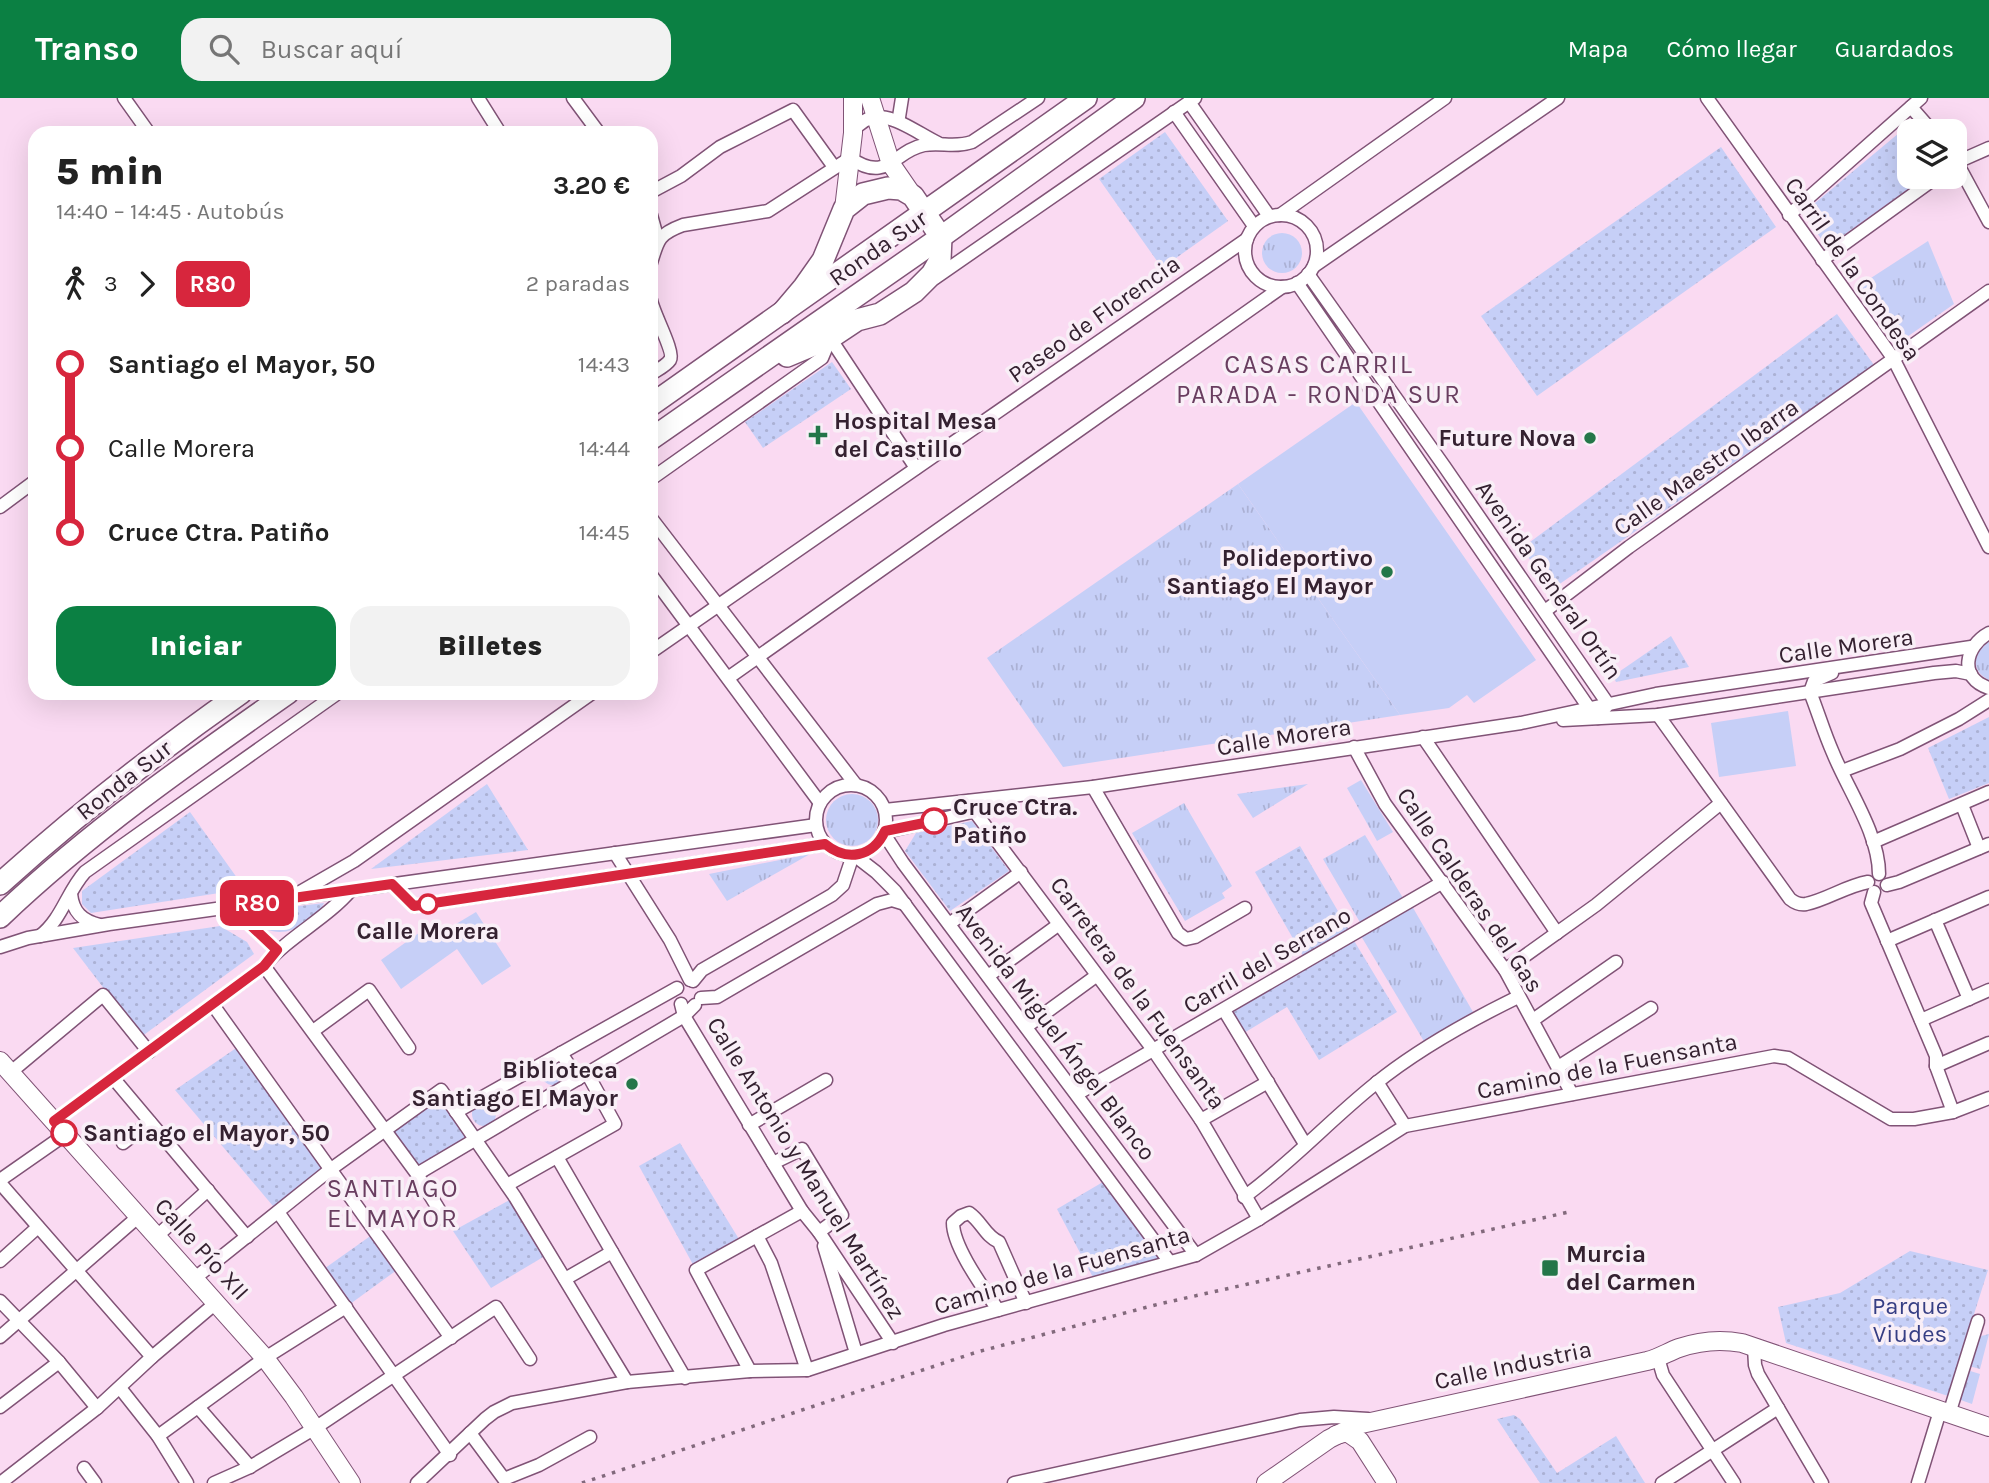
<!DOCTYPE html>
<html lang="es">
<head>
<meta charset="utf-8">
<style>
  :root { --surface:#fff; --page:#f2f2f2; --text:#222; --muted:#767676; --accent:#0b8043 }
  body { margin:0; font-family:Karla,sans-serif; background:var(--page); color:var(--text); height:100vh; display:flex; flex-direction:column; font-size:26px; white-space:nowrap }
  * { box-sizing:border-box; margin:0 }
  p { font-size:23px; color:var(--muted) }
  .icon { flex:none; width:38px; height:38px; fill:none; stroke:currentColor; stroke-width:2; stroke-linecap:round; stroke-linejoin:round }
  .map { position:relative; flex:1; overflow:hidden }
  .details { position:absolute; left:28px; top:28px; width:630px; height:574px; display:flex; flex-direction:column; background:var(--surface); border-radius:21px; box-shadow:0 7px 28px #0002 }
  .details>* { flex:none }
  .badge { padding:0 14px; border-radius:10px; font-size:24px; line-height:46px }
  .buttons { position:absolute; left:1897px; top:21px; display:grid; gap:14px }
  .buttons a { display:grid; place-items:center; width:70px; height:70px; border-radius:14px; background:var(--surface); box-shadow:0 7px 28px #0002; font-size:35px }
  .map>.badge { position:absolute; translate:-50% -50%; box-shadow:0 0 0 4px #fff }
  .legs { display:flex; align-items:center; gap:10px; height:77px; padding:0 28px; font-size:23px }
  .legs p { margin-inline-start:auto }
  .summary { display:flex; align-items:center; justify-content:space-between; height:119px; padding:0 28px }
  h1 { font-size:38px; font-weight:800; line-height:52px }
  .button { display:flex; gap:14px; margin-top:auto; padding:14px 28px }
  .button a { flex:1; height:80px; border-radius:21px; background:var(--accent); color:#fff; font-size:28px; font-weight:800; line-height:80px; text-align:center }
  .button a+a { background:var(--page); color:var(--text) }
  ul { padding:0 28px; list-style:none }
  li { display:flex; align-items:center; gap:24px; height:84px; font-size:26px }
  li i { display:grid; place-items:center; width:10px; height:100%; margin:0 9px; background:currentColor }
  li i::after { content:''; width:18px; height:18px; margin:-9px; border:5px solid; border-radius:50%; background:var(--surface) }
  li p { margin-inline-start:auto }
  li:first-child i { background:linear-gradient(#0000 50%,currentColor 0) }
  li:last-child i { background:linear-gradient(currentColor 50%,#0000 0) }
  header { display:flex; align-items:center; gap:42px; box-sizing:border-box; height:98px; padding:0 35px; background:var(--accent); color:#fff }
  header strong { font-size:33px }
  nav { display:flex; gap:38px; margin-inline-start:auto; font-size:24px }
  .search { width:490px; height:63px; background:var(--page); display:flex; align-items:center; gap:18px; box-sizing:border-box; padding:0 24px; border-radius:21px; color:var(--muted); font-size:26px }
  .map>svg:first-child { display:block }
  .grass { fill:url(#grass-tufts) }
  .park { fill:url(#park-dots) }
  .pitch { fill:#c6cff7 }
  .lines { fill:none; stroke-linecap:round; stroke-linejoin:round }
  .street-casing { stroke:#805376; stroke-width:15 }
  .secondary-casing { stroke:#805376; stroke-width:20 }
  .primary-casing { stroke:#805376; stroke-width:24 }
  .street { stroke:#fff; stroke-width:12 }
  .secondary { stroke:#fff; stroke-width:18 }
  .primary { stroke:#fff; stroke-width:21 }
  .rail { stroke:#82697c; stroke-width:3.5; stroke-dasharray:3.5 7; stroke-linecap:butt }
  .line-1-casing { stroke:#fff; stroke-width:16 }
  .line-1 { stroke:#d7263d; stroke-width:10 }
  .poi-dot { fill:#247749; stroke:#f9eff7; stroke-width:2.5 }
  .stop-1-dot { fill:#fff; stroke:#d7263d; stroke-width:3.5 }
  .labels { text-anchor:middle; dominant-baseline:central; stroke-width:7; stroke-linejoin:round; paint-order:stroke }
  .street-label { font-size:24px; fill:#342130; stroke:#f9eff7 }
  .poi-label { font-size:24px; font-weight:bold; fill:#342130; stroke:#f9eff7; text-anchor:end }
  .stop-label { font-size:24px; font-weight:bold; fill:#342130; stroke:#f9eff7; text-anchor:start }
  .park-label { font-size:24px; fill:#363e84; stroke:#f9eff7 }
  .neighbourhood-label { font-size:26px; letter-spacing:2px; fill:#693e60; stroke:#f9eff7 }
</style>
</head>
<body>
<header>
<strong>Transo</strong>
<div class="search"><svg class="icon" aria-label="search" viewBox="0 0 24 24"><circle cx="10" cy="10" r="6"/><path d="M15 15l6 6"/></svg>Buscar aquí</div>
<nav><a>Mapa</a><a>Cómo llegar</a><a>Guardados</a></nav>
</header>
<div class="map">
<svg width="1989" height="1385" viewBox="0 0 1989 1385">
  <defs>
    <pattern id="grass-tufts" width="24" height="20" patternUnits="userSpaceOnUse" patternTransform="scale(1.75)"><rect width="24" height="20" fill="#c6cff7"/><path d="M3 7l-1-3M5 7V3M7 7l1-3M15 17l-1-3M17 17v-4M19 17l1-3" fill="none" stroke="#abb1d4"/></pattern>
    <pattern id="park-dots" width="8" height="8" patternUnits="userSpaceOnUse" patternTransform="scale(1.75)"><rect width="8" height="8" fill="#c6cff7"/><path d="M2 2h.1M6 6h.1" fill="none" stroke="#abb1d4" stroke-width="1.8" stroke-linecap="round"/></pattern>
  </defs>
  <rect width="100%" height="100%" fill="#fadaf2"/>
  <!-- grass -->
  <g class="grass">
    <circle cx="1282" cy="155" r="20"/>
    <path d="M1928 143 1954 206 1897 246 1857 189Z"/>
    <path d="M1238 386 1400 617 1063 669 987 560Z"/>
    <path d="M1989 543V582C1969 572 1974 555 1989 543Z"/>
    <path d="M1361 682 1393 734 1377 743 1347 690Z"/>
    <path d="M1308 686 1253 720 1237 696Z"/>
    <circle cx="852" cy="722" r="26"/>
    <path d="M1184 705 1232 788 1222 795 1225 800 1185 823 1132 735Z"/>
    <path d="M1365 737 1403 800 1361 826 1323 761Z"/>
    <path d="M810 756 727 803 709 776Z"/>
    <path d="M1412 808 1473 914 1425 945 1361 838Z"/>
    <circle cx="553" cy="975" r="12"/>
    <circle cx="484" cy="1016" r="12"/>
    <path d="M1989 1236 1980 1271 1969 1268 1978 1239Z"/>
    <path d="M1967 1272 1980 1276 1972 1306 1958 1301Z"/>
  </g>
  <!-- park -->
  <g class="park">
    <path d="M1911 25 1915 33H1909V79H1925L1827 149 1803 115Z"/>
    <path d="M1165 34 1228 123 1162 170 1099 81Z"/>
    <path d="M1721 49 1776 129 1537 298 1481 218Z"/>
    <path d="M1837 216 1874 267 1551 492 1522 450Z"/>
    <path d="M832 264 851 291 763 350 745 324Z"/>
    <path d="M1671 538 1689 569 1616 584 1613 578Z"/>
    <path d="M1989 619V685L1949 701 1928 650Z"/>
    <path d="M487 686 528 752 371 771Z"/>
    <path d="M190 714 245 791 91 815 82 806V793Z"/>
    <path d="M972 723 1009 773 950 813 905 753 916 735Z"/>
    <path d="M1300 748 1349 832 1303 858 1255 774Z"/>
    <path d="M324 805C314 827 274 848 257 822V817L266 812Z"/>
    <path d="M220 828 247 844 254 856 141 939 73 850Z"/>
    <path d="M1353 841 1397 914 1319 962 1287 909 1244 935 1232 915Z"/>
    <path d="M242 946 331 1071 278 1114 175 992Z"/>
    <path d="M441 992 475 1040 417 1076 384 1032Z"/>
    <path d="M680 1045 742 1146 696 1172 639 1068Z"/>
    <path d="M1108 1081 1169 1163 1097 1187 1057 1111Z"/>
    <path d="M515 1099 550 1155 491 1190 453 1133Z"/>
    <path d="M376 1134 401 1169 346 1209 321 1173Z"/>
    <path d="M1910 1153 1988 1172 1948 1298 1786 1245 1778 1209 1840 1195Z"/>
    <path d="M1514 1317 1520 1321 1557 1375 1616 1338 1645 1385H1540L1497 1321Z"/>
  </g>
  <!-- pitch -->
  <g class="pitch">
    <path d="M1356 304 1536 562 1474 605 1467 597 1449 610 1400 617 1238 386Z"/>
    <path d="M1788 613 1796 668 1719 679 1711 625Z"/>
    <path d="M476 814 511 868 482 887 457 851 401 891 381 862 437 822 450 840 446 832Z"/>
  </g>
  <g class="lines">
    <!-- street casing -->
    <g class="street-casing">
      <g id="street">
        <path d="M124 0 149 35"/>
        <path d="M478 0 500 35"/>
        <path d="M573 0 599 35"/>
        <path d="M1707 0 1893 260 1989 449"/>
        <path d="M1189 4 1269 118"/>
        <path d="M1911 9 1932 33"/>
        <path d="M1174 14 1254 128"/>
        <path d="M899 19 902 0"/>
        <path d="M853 34C876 0 912 33 938 45"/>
        <path d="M1955 61 1989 124"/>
        <path d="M1955 65 1989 50"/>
        <path d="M651 94 681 78 720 49 793 12 834 69"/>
        <circle cx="1281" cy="153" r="36"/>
        <path d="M651 117 658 142"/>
        <path d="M1280 117 1445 0"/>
        <path d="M1789 117 1921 0"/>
        <path d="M1822 162 1937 79"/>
        <path d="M651 165C658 141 659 136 683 127L768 113 850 60C888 86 893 53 924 47 941 44 955 50 972 44L1038 0"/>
        <path d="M1314 168 1558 0"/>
        <path d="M935 180 1195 0"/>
        <path d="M1297 185 1589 610 1598 620 1608 606 1444 368 1308 176"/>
        <path d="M651 202C653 215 675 254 670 262 666 268 657 272 651 276"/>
        <path d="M830 240 916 370"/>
        <path d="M651 381 822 260 830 241"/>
        <path d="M0 409 35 383"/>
        <path d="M651 420 856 687"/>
        <path d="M651 477 820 705"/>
        <path d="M1545 513 1629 449 1989 193"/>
        <path d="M1989 535C1965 548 1958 580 1989 590"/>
        <path d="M651 554 1247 141"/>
        <path d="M1832 575 1814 583 1810 594C1818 614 1824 635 1833 655 1848 692 1879 736 1879 776"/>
        <path d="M728 580 1282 189"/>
        <path d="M1658 617 1790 801C1795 805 1800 807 1806 806 1826 802 1846 788 1868 784"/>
        <path d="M1563 622 1658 617 1934 575 1956 573 1971 576"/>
        <path d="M1423 639 1557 835"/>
        <path d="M1354 649 1385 706 1505 872 1572 996"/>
        <path d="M1842 673 1900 651 1959 621 1989 602"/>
        <circle cx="851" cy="722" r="35"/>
        <path d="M1093 689 1178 835 1186 841 1195 839 1245 810"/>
        <path d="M969 703 975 714 1154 953 1201 1022 1259 1121"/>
        <path d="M1962 707 1979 750"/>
        <path d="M885 712 1093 689 1521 625 1656 596 1971 549"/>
        <path d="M885 734 1011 705"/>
        <path d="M884 736 903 765 1196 1157"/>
        <path d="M1873 744 1989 694"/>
        <path d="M615 755 670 842 690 882"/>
        <path d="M854 757 876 774 895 793 1169 1163"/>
        <path d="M392 786 414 808 825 746"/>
        <path d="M1887 787 1899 784 1989 746"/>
        <path d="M1874 794 1871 805 1936 958V968L1953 1014"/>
        <path d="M71 796C73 814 82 823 100 827"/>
        <path d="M295 797 354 763 592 595"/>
        <path d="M236 808 245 822 277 852"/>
        <path d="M1935 822 1969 901"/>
        <path d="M949 826 1021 774"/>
        <path d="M40 838C62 821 67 794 85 774L338 595"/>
        <path d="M1887 843 1989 799"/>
        <path d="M0 849 28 840 109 826 816 727"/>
        <path d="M264 868 417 1076 446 1123"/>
        <path d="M1505 872 1596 807 1721 705"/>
        <path d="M988 878 1058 827"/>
        <path d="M693 883 702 872 832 797 843 787 853 757"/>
        <path d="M701 900 717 899 877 806 892 802 905 806"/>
        <path d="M681 906 684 918 802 1113 819 1134 893 1245"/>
        <path d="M213 907 451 1240"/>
        <path d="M1224 912 1305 1046"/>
        <path d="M1533 922 1616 864"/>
        <path d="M1921 922 1989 892"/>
        <path d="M1026 929 1096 878"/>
        <path d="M313 933 369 892 409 950"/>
        <path d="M561 955 578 981"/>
        <path d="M1936 968 1989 945"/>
        <path d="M1558 969 1651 910"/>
        <path d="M11 974 103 897 149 954"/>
        <path d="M114 981 247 1139"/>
        <path d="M1377 984 1405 1028"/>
        <path d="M1077 996 1443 784"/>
        <path d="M456 1014 677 890"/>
        <path d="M1201 1022 1268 984"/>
        <path d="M54 1023 264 868C289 838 325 822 351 792"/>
        <path d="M749 1027 826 982"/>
        <path d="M123 1045 150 1024"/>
        <path d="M557 1059 685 1280"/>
        <path d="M773 1065 802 1051 842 1117 819 1134"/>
        <path d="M417 1076 684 918 695 907"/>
        <path d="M0 1082 66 1036"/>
        <path d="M0 1085 152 1259"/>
        <path d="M507 1087 615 1026 587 975"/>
        <path d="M1244 1099C1291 1065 1330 1022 1375 986 1418 951 1469 923 1518 899"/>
        <path d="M278 1114 450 1357"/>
        <path d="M157 1138 208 1092"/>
        <path d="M757 1138 771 1165 807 1272"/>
        <path d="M824 1148 856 1255"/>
        <path d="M0 1163 38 1129"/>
        <path d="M195 1180 331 1071 441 992 515 1099 627 1284"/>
        <path d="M565 1181 612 1154"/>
        <path d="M0 1203 59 1264 97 1310"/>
        <path d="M998 1212C984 1191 953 1149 953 1125L961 1118 969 1115C982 1124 985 1138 999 1144L1026 1205"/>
        <path d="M0 1239 139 1118"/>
        <path d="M1754 1249 1755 1267 1758 1276 1822 1385"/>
        <path d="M1658 1260 1663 1277 1734 1385"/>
        <path d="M750 1273 696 1172 802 1113"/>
        <path d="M120 1290 158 1338 187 1385"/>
        <path d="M0 1309 59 1264"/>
        <path d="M198 1309 250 1369"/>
        <path d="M1949 1316 1978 1223"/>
        <path d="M470 1335 504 1381 539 1367 590 1339"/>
        <path d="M158 1338 265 1260 346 1209"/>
        <path d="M84 1370 95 1385"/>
        <path d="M3 1383 97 1310 152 1259 217 1204"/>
        <path d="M214 1385 250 1369 315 1330 496 1209 530 1261"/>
        <path d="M417 1385 485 1321 494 1314 512 1305 627 1284 750 1273 807 1272 944 1227 1196 1157 1259 1121 1405 1028 1774 958 1788 960 1891 1021H1914L1953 1014 1989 1000"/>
        <path d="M1014 1385 1300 1322 1334 1319 1368 1321"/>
        <path d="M1662 1385 1778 1310"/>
        <path d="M1918 1385 1940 1313"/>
      </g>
    </g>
    <!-- secondary casing -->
    <g class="secondary-casing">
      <g id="secondary">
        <path d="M870 0 891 66 913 98"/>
        <path d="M844 111 853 35V0"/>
        <path d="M0 963 265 1260 294 1299 351 1385"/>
        <path d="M1336 1337 1347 1334 1360 1343 1387 1385"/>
        <path d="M1266 1385 1329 1341 1357 1327 1647 1263C1659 1260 1668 1254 1679 1250 1699 1243 1721 1241 1742 1245L1989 1329"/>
      </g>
    </g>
    <!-- primary casing -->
    <g class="primary-casing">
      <g id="primary">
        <path d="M782 215 804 189 823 162 844 111 863 96 888 90 901 91 913 98 941 139 940 162 932 176 914 194 880 216 857 222 830 240 787 258"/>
        <path d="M651 307 1086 0"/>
        <path d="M651 341 941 139 1134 0"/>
        <path d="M0 786C76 717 157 654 241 595"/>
        <path d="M0 819C88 735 188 665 288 595"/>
      </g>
    </g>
    <!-- street -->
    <use href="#street" class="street"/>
    <!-- secondary -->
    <use href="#secondary" class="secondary"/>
    <!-- primary -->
    <use href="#primary" class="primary"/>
    <!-- rail -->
    <path class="rail" d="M582 1385 977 1254 1159 1206 1569 1114"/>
  </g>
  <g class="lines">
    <!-- line-1 casing -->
    <g class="line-1-casing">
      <path id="line-1" d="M64 1035 54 1023 264 868 277 852 245 822 236 808 392 786 414 808 825 746C847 764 873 759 885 733L934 723"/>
    </g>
    <!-- line-1 -->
    <use href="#line-1" class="line-1"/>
  </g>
  <!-- markers -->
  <g class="poi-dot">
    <path d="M814.5 326.5h7v7h7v7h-7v7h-7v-7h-7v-7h7z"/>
    <circle cx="1590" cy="340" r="7"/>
    <circle cx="1387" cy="474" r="7"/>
    <circle cx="632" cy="986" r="7"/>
    <rect x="1541" y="1161" width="18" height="18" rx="3.5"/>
  </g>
  <g class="stop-1-dot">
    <circle cx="934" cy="723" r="12"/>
    <circle cx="428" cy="806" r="9"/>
    <circle cx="64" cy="1035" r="12"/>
  </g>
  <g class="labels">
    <!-- street labels -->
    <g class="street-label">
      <text transform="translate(878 150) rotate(-35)">Ronda Sur</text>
      <text transform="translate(1853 171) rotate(55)">Carril de la Condesa</text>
      <text transform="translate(1094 221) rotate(-35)">Paseo de Florencia</text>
      <text transform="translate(1706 369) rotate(-35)">Calle Maestro Ibarra</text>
      <text transform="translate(1549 482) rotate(55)">Avenida General Ortín</text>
      <text transform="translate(1846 548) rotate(-8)">Calle Morera</text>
      <text transform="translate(1284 639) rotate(-9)">Calle Morera</text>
      <text transform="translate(124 682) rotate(-38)">Ronda Sur</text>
      <text transform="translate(1470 792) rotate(56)">Calle Calderas del Gas</text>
      <text transform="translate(1267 862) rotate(-30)">Carril del Serrano</text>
      <text transform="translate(1138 895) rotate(54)">Carretera de la Fuensanta</text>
      <text transform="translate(1056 934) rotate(53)">Avenida Miguel Ángel Blanco</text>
      <text transform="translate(1607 968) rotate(-11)">Camino de la Fuensanta</text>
      <text transform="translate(806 1070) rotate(58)">Calle Antonio y Manuel Martínez</text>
      <text transform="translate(202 1151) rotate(48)">Calle Pío XII</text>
      <text transform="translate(1062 1172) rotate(-16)">Camino de la Fuensanta</text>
      <text transform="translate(1513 1267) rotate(-12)">Calle Industria</text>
    </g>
    <!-- poi labels -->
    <g class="poi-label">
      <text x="834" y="323" text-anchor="start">Hospital Mesa<tspan x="834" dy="28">del Castillo</tspan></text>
      <text x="1576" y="340">Future Nova</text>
      <text x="1373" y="460">Polideportivo<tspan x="1373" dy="28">Santiago El Mayor</tspan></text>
      <text x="618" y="972">Biblioteca<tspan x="618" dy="28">Santiago El Mayor</tspan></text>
      <text x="1566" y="1156" text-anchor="start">Murcia<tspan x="1566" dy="28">del Carmen</tspan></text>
    </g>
    <!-- stop labels -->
    <g class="stop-label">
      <text x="953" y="709">Cruce Ctra.<tspan x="953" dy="28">Patiño</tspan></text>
      <text x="428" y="833" text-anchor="middle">Calle Morera</text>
      <text x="83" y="1035">Santiago el Mayor, 50</text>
    </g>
    <!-- park labels -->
    <g class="park-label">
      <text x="1910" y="1208">Parque<tspan x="1910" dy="28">Viudes</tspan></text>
    </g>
    <!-- neighbourhood labels -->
    <g class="neighbourhood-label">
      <text x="1319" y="266">CASAS CARRIL<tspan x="1319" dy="30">PARADA - RONDA SUR</tspan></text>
      <text x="393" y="1090">SANTIAGO<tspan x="393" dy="30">EL MAYOR</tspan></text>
    </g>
  </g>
</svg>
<div class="buttons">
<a><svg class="icon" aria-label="layers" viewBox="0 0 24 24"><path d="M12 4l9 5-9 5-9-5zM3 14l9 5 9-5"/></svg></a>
</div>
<b class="badge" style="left:257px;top:805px;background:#d7263d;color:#fff">R80</b>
<section class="details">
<div class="summary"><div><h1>5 min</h1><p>14:40 – 14:45 · Autobús</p></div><b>3.20 €</b></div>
<div class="legs"><svg class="icon" aria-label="walk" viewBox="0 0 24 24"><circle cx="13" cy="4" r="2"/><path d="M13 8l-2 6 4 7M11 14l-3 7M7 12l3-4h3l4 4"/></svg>3<svg class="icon" aria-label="forward" viewBox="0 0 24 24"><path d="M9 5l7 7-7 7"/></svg><b class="badge" style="background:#d7263d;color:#fff">R80</b><p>2 paradas</p></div>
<ul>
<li><i style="color:#d7263d"></i><b>Santiago el Mayor, 50</b><p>14:43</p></li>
<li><i style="color:#d7263d"></i><span>Calle Morera</span><p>14:44</p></li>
<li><i style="color:#d7263d"></i><b>Cruce Ctra. Patiño</b><p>14:45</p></li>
</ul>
<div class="button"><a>Iniciar</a><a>Billetes</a></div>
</section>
</div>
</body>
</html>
